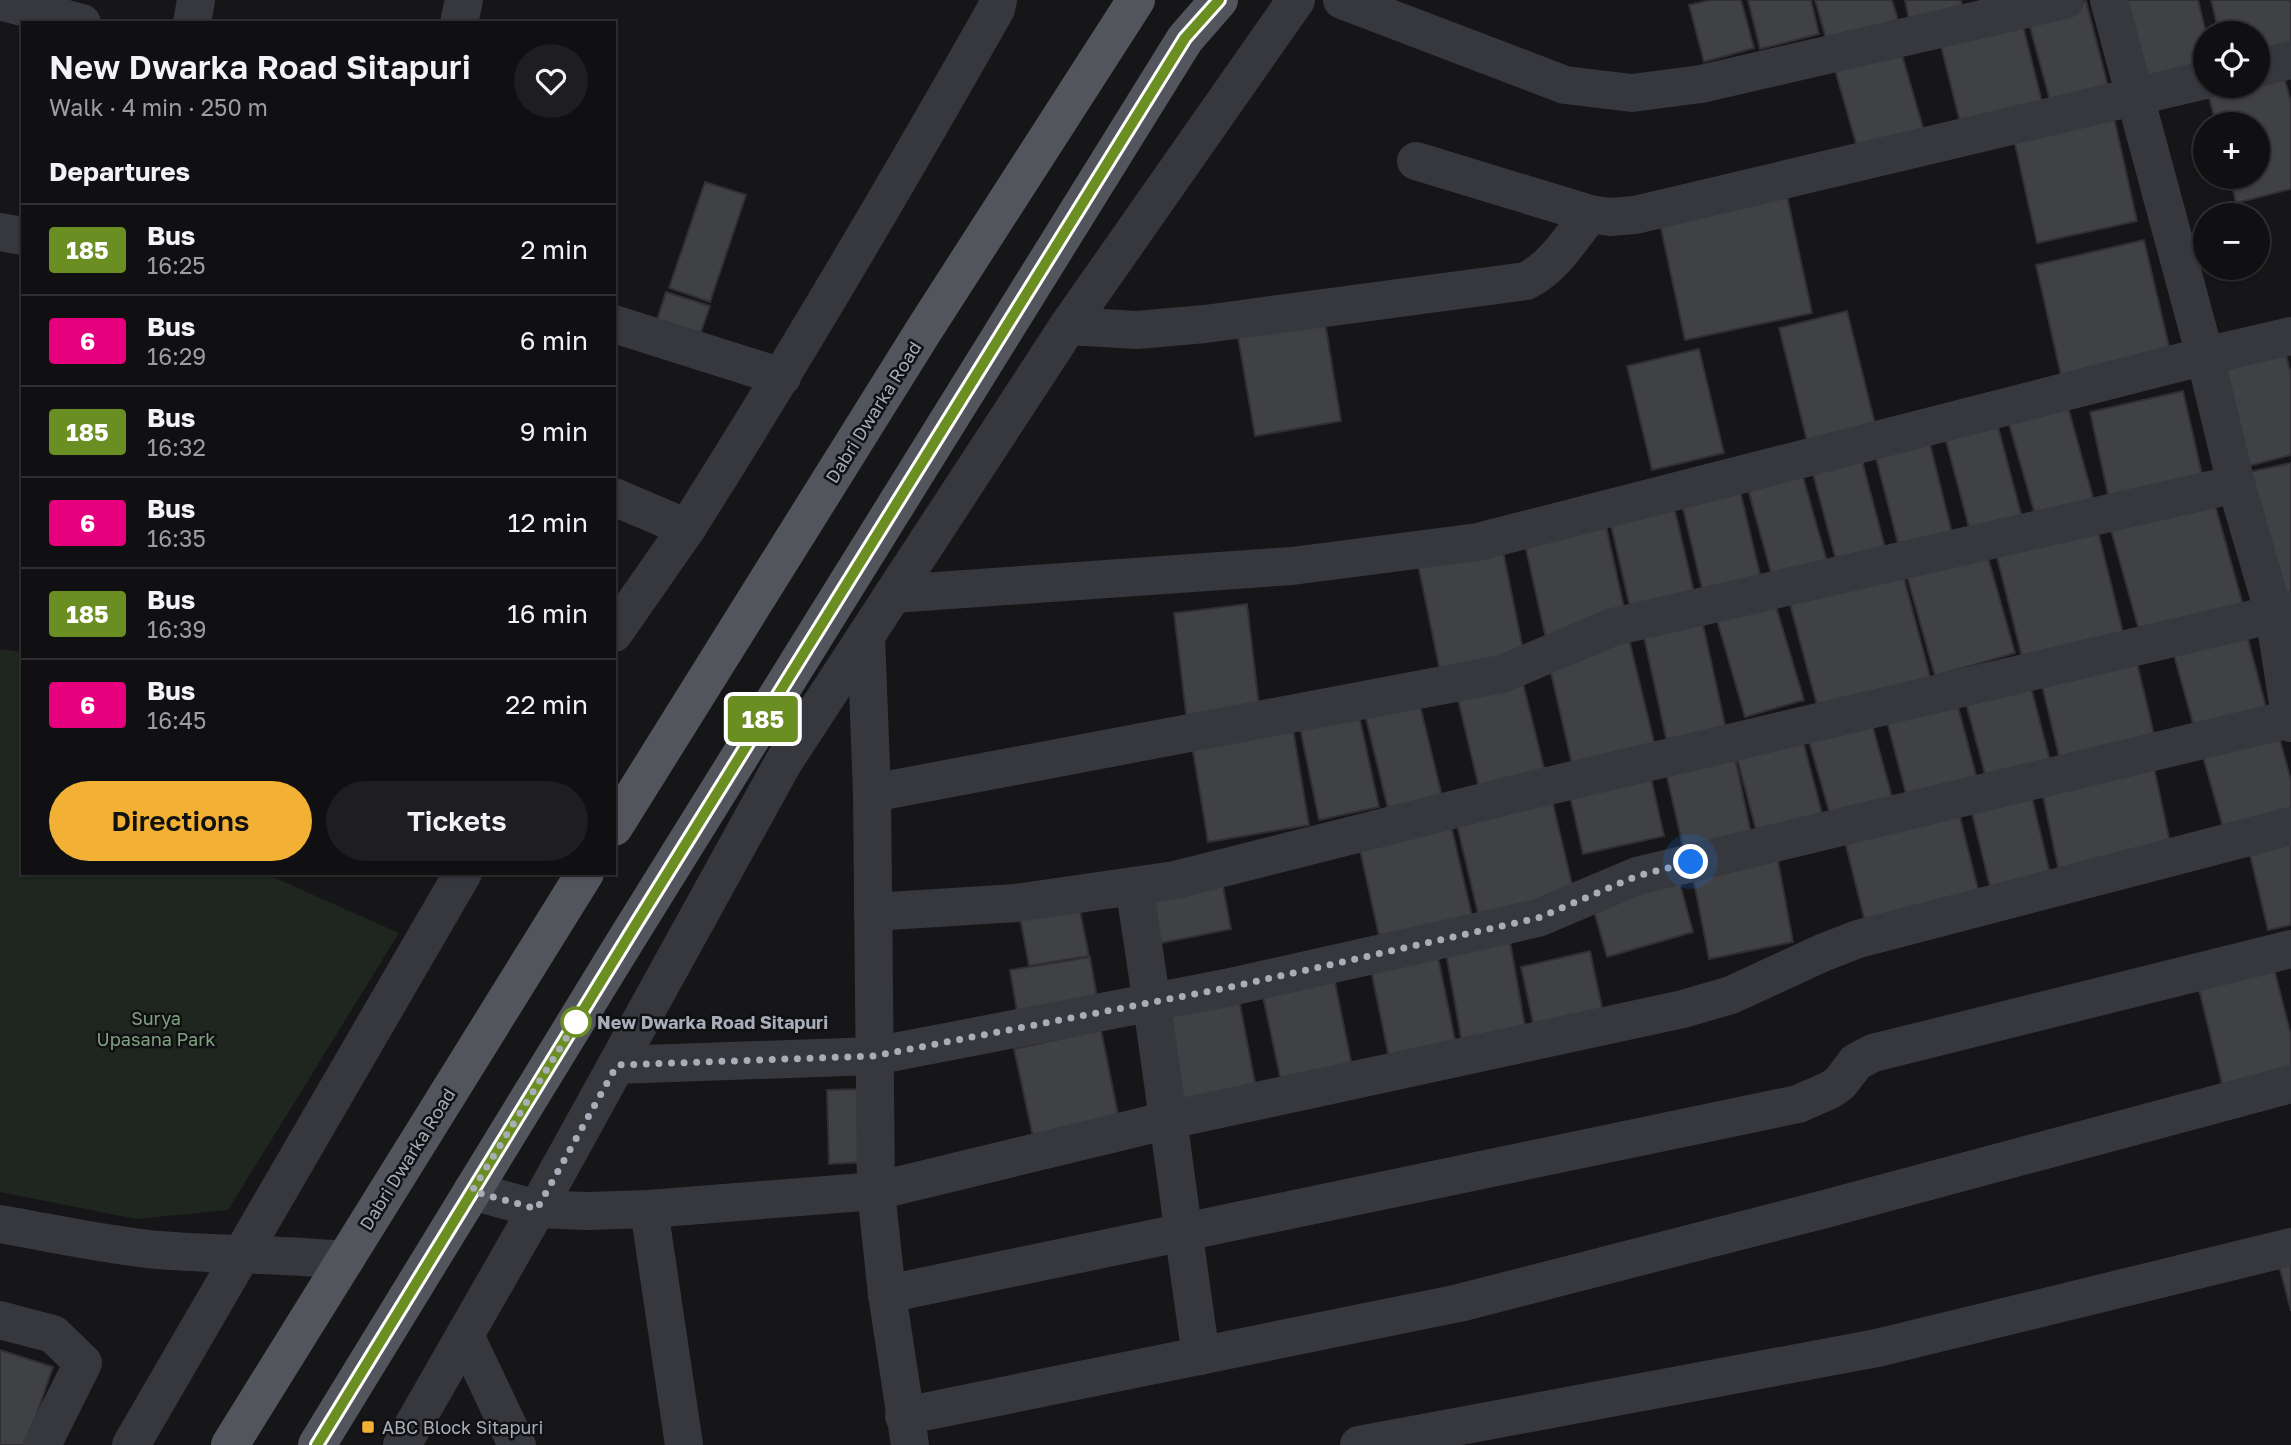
<!DOCTYPE html>
<html lang="en">
<head>
<meta charset="utf-8">
<style>
  :root { --surface:#101012; --page:#1e1e20; --text:#f1f3f6; --muted:#9c9d9f; --line:#303032; --accent:#f2b134 }
  body { margin:0; font-family:"Golos Text",sans-serif; background:var(--page); color:var(--text); height:100vh; display:flex; flex-direction:column; font-size:26px; white-space:nowrap }
  * { box-sizing:border-box; margin:0 }
  p { font-size:23px; color:var(--muted) }
  .icon { flex:none; width:38px; height:38px; fill:none; stroke:currentColor; stroke-width:2; stroke-linecap:round; stroke-linejoin:round }
  .map { position:relative; flex:1; overflow:hidden }
  .panel { position:absolute; left:21px; top:21px; width:595px; height:854px; display:flex; flex-direction:column; background:var(--surface); border-radius:0px; box-shadow:0 2px 5px #0004,0 0 0 2px var(--line) }
  .panel>* { flex:none }
  .badge { padding:0 14px; border-radius:5px; font-size:24px; line-height:46px }
  .controls { position:absolute; left:2193px; top:21px; display:grid; gap:14px }
  .controls a { display:grid; place-items:center; width:77px; height:77px; border-radius:50%; background:var(--surface); box-shadow:0 2px 5px #0004,0 0 0 2px var(--line); font-size:35px }
  .you { position:absolute; width:35px; height:35px; margin:-18px; border:5px solid #fff; border-radius:50%; background:#1a73e8; box-shadow:0 0 0 10px #1a73e833 }
  .map>.badge { position:absolute; translate:-50% -50%; box-shadow:0 0 0 4px #fff }
  h2 { padding:0 28px; font-size:26px; line-height:63px }
  .round { display:grid; place-items:center; flex:none; width:74px; height:74px; border-radius:37px; background:var(--page) }
  .headline { display:flex; align-items:center; justify-content:space-between; height:119px; padding:0 28px }
  h1 { font-size:33px; font-weight:600; line-height:52px }
  .button { display:flex; gap:14px; margin-top:auto; padding:14px 28px }
  .button a { flex:1; height:80px; border-radius:42px; background:var(--accent); color:#111; font-size:28px; font-weight:600; line-height:80px; text-align:center }
  .button a+a { background:var(--page); color:var(--text) }
  ul { padding:0; list-style:none }
  li { display:flex; align-items:center; gap:21px; height:91px; padding:0 28px; border-top:2px solid var(--line) }
  li div { flex:1 }
  li b { display:block; font-size:26px }
  li em { font-style:normal }
  li .badge { min-width:77px; font-weight:700; text-align:center }
  .map>svg:first-child { display:block }
  .green { fill:#1e261f }
  .building { fill:#404145; stroke:#303034; stroke-width:2 }
  .lines { fill:none; stroke-linecap:round; stroke-linejoin:round }
  .minor { stroke:#37383d; stroke-width:38 }
  .major { stroke:#53555c; stroke-width:38 }
  .line-casing { stroke:#fff; stroke-width:16 }
  .line { stroke:#6b8e23; stroke-width:10 }
  .walk { stroke:#a8adb8; stroke-width:7; stroke-dasharray:0 12.6 }
  .stop-dot { fill:#fff; stroke:#6b8e23; stroke-width:3.5 }
  .poi-dot { fill:#f2b134; stroke:#111113; stroke-width:2.5 }
  .labels { text-anchor:middle; dominant-baseline:central; stroke-width:5; stroke-linejoin:round; paint-order:stroke }
  .street-label { font-size:18px; fill:#a8adb8; stroke:#111113 }
  .park-label { font-size:18px; fill:#7fa381; stroke:#111113 }
  .stop-label { font-size:18px; font-weight:bold; fill:#a8adb8; stroke:#111113; text-anchor:start }
  .poi-label { font-size:18px; fill:#a8adb8; stroke:#111113; text-anchor:start }
</style>
</head>
<body>
<div class="map">
<svg width="2291" height="1445" viewBox="0 0 2291 1445">
  <rect width="100%" height="100%" fill="#161618"/>
  <!-- green -->
  <path class="green" d="M0 649 23 652V873H264L399 933 228 1210 136 1219 0 1192Z"/>
  <!-- building -->
  <g class="building">
    <path d="M1710 0H1741L1754 48 1704 62 1689 5Z"/>
    <path d="M1748 0H1811L1819 34 1760 49Z"/>
    <path d="M1815 0H1892L1898 20 1826 39Z"/>
    <path d="M1905 0H1961L1963 9 1909 20Z"/>
    <path d="M2124 0H2198L2206 33 2205 64 2144 79Z"/>
    <path d="M2211 0H2291V45L2258 52V33H2219Z"/>
    <path d="M2086 1 2108 86 2050 101 2027 16Z"/>
    <path d="M2020 14 2044 110 1962 130 1938 34Z"/>
    <path d="M1898 41 1926 138 1860 157 1832 60Z"/>
    <path d="M2281 66 2291 102V189L2236 203 2230 177H2258V124H2216L2206 86H2258Z"/>
    <path d="M2113 113 2137 221 2037 243 2013 135Z"/>
    <path d="M705 182 746 195 710 302 669 288Z"/>
    <path d="M1787 196 1812 313 1685 340 1660 224Z"/>
    <path d="M2144 240 2172 359 2063 384 2036 265Z"/>
    <path d="M666 292 710 306 699 338 656 323Z"/>
    <path d="M1847 311 1875 424 1807 441 1779 328Z"/>
    <path d="M1325 322 1341 421 1255 436 1238 337Z"/>
    <path d="M1699 349 1724 453 1652 470 1627 366Z"/>
    <path d="M2285 351 2291 374V455L2237 469 2212 369Z"/>
    <path d="M2183 391 2203 479 2109 499 2090 412Z"/>
    <path d="M2068 407 2094 501 2036 518 2009 424Z"/>
    <path d="M1997 423 2024 525 1972 539 1945 437Z"/>
    <path d="M1930 444 1955 545 1902 559 1876 458Z"/>
    <path d="M1860 453 1887 555 1838 568 1811 466Z"/>
    <path d="M2291 463V593L2270 598 2244 473Z"/>
    <path d="M1801 470 1828 565 1773 580 1747 486Z"/>
    <path d="M1739 486 1763 587 1705 601 1681 500Z"/>
    <path d="M2212 494 2243 605 2140 634 2109 523Z"/>
    <path d="M1673 502 1697 605 1633 620 1609 517Z"/>
    <path d="M1604 517 1627 621 1546 639 1523 536Z"/>
    <path d="M2095 519 2124 636 2023 661 1994 545Z"/>
    <path d="M1501 541 1525 659 1441 676 1416 555Z"/>
    <path d="M1985 547 2015 653 1935 676 1905 569Z"/>
    <path d="M1900 563 1931 680 1818 709 1787 593Z"/>
    <path d="M1772 593 1804 700 1745 717 1714 610Z"/>
    <path d="M1247 604 1260 714 1187 722 1174 613Z"/>
    <path d="M1701 615 1727 734 1668 747 1642 628Z"/>
    <path d="M1627 631 1656 750 1573 769 1548 660Z"/>
    <path d="M2246 632 2269 718 2197 738 2173 652Z"/>
    <path d="M2134 650 2158 751 2063 773 2039 673Z"/>
    <path d="M1520 671 1545 772 1479 788 1455 687Z"/>
    <path d="M2027 672 2053 772 1989 789 1962 689Z"/>
    <path d="M1417 693 1442 796 1388 809 1363 706Z"/>
    <path d="M1955 695 1980 790 1910 809 1885 714Z"/>
    <path d="M1869 713 1895 808 1833 825 1806 731Z"/>
    <path d="M1359 715 1379 807 1319 820 1300 728Z"/>
    <path d="M1292 723 1309 825 1208 842 1191 739Z"/>
    <path d="M2277 729 2291 780V813L2224 831 2201 750Z"/>
    <path d="M1801 733 1824 821 1758 838 1735 750Z"/>
    <path d="M1734 753 1753 842 1685 856 1665 768Z"/>
    <path d="M2152 758 2171 847 2059 872 2040 782Z"/>
    <path d="M1649 768 1664 836 1583 854 1568 787Z"/>
    <path d="M2029 785 2051 877 1991 891 1969 801Z"/>
    <path d="M1550 791 1575 897 1481 926 1454 813Z"/>
    <path d="M1956 801 1979 893 1865 922 1842 830Z"/>
    <path d="M1449 816 1475 929 1382 949 1357 837Z"/>
    <path d="M2291 842V925L2268 930 2249 851Z"/>
    <path d="M1776 850 1793 942 1709 959 1691 867Z"/>
    <path d="M1677 873 1693 932 1607 957 1590 897Z"/>
    <path d="M1221 876 1231 929 1151 945 1140 893Z"/>
    <path d="M1078 901 1089 956 1029 966 1019 912Z"/>
    <path d="M1509 936 1526 1032 1462 1043 1445 948Z"/>
    <path d="M1436 947 1456 1045 1389 1058 1369 960Z"/>
    <path d="M1590 951 1604 1017 1535 1032 1521 967Z"/>
    <path d="M1090 957 1099 1009 1019 1024 1010 970Z"/>
    <path d="M2271 957 2291 1035V1071L2223 1088 2196 977Z"/>
    <path d="M1334 977 1353 1071 1282 1086 1262 992Z"/>
    <path d="M1237 989 1258 1098 1183 1113 1162 1005Z"/>
    <path d="M1101 1030 1119 1119 1033 1137 1014 1049Z"/>
    <path d="M867 1089 869 1162 829 1164 827 1090Z"/>
    <path d="M2291 1255V1311L2277 1258Z"/>
    <path d="M0 1350 53 1367 26 1445H0Z"/>
  </g>
  <g class="lines">
    <!-- minor -->
    <g class="minor">
      <path d="M1342 0 1565 85 1632 93 1701 84 2065 0"/>
      <path d="M2109 0 2205 356 2236 484 2274 614 2291 723"/>
      <path d="M0 1 82 23"/>
      <path d="M192 23 196 0"/>
      <path d="M459 23 464 0"/>
      <path d="M2258 68 2291 60"/>
      <path d="M1416 161 1590 214 1610 217 1635 215 2205 80"/>
      <path d="M0 232 23 236"/>
      <path d="M614 324 782 377"/>
      <path d="M1068 326 1137 330 1205 324 1526 281C1554 267 1571 238 1590 214"/>
      <path d="M614 497 687 528 614 633"/>
      <path d="M687 528C795 357 897 184 996 9L998 0"/>
      <path d="M893 594 1292 566 1478 542 2205 356 2291 336"/>
      <path d="M866 636 872 793 876 1191 887 1294 910 1445"/>
      <path d="M872 793 1502 674 1613 627 2236 484"/>
      <path d="M1134 886C1159 1042 1178 1199 1201 1356"/>
      <path d="M873 912 1016 903 1175 880 1527 791 2291 610"/>
      <path d="M617 1065 874 1056 1226 988 1538 918 1637 876 2290 719"/>
      <path d="M472 1191 537 1209 587 1211 649 1209 876 1191 1169 1120 1683 1009 1731 995 1822 953 1858 939 2291 826"/>
      <path d="M649 1209 684 1445"/>
      <path d="M0 1224C52 1233 105 1245 158 1250 220 1255 283 1254 345 1260"/>
      <path d="M887 1294 1798 1104 1830 1090 1840 1083 1856 1062 1873 1053 2291 949"/>
      <path d="M0 1320 53 1334 83 1363 42 1445"/>
      <path d="M465 1335 517 1445"/>
      <path d="M904 1416 1459 1303 1825 1209 2291 1084"/>
      <path d="M131 1445 463 873"/>
      <path d="M402 1445 537 1209 783 763 1068 326 1296 0"/>
      <path d="M1359 1445 1877 1348 2291 1247"/>
    </g>
    <!-- major -->
    <g class="major">
      <path d="M614 827 924 330 1136 0"/>
      <path d="M230 1445 585 873"/>
      <path d="M317 1445 621 948 1185 39 1219 0"/>
    </g>
  </g>
  <g class="lines">
    <!-- line casing -->
    <g class="line-casing">
      <path id="line" d="M317 1445 636 924 1185 38 1219 0"/>
    </g>
    <!-- line -->
    <use href="#line" class="line"/>
    <!-- walk -->
    <path class="walk" d="M576 1022 581 1014 472 1191 537 1209 617 1065 874 1056 1226 988 1538 918 1637 876 1691 862"/>
  </g>
  <!-- markers -->
  <circle class="stop-dot" cx="576" cy="1022" r="14"/>
  <rect class="poi-dot" x="361" y="1420" width="14" height="14" rx="3.5"/>
  <g class="labels">
    <!-- street labels -->
    <g class="street-label">
      <text transform="translate(873 412) rotate(-58)">Dabri Dwarka Road</text>
      <text transform="translate(407 1159) rotate(-58)">Dabri Dwarka Road</text>
    </g>
    <!-- park labels -->
    <g class="park-label">
      <text x="156" y="1018">Surya<tspan x="156" dy="21">Upasana Park</tspan></text>
    </g>
    <!-- stop labels -->
    <g class="stop-label">
      <text x="597" y="1022">New Dwarka Road Sitapuri</text>
    </g>
    <!-- poi labels -->
    <g class="poi-label">
      <text x="382" y="1427">ABC Block Sitapuri</text>
    </g>
  </g>
</svg>
<div class="controls">
<a><svg class="icon" aria-label="locate" viewBox="0 0 24 24"><circle cx="12" cy="12" r="6"/><path d="M12 2v4M12 18v4M2 12h4M18 12h4"/></svg></a>
<a>+</a>
<a>−</a>
</div>
<div class="you" style="left:1691px;top:862px"></div>
<b class="badge" style="left:763px;top:719px;background:#6b8e23;color:#fff">185</b>
<section class="panel">
<div class="headline"><div><h1>New Dwarka Road Sitapuri</h1><p>Walk · 4 min · 250 m</p></div><a class="round"><svg class="icon" aria-label="heart" viewBox="0 0 24 24"><path d="M12 20l-8-8c-3-5 5-10 8-4 3-6 11-1 8 4z"/></svg></a></div>
<h2>Departures</h2>
<ul>
<li><span class="badge" style="background:#6b8e23;color:#fff">185</span><div><b>Bus</b><p>16:25</p></div><em>2 min</em></li>
<li><span class="badge" style="background:#e6007e;color:#fff">6</span><div><b>Bus</b><p>16:29</p></div><em>6 min</em></li>
<li><span class="badge" style="background:#6b8e23;color:#fff">185</span><div><b>Bus</b><p>16:32</p></div><em>9 min</em></li>
<li><span class="badge" style="background:#e6007e;color:#fff">6</span><div><b>Bus</b><p>16:35</p></div><em>12 min</em></li>
<li><span class="badge" style="background:#6b8e23;color:#fff">185</span><div><b>Bus</b><p>16:39</p></div><em>16 min</em></li>
<li><span class="badge" style="background:#e6007e;color:#fff">6</span><div><b>Bus</b><p>16:45</p></div><em>22 min</em></li>
</ul>
<div class="button"><a>Directions</a><a>Tickets</a></div>
</section>
</div>
</body>
</html>
